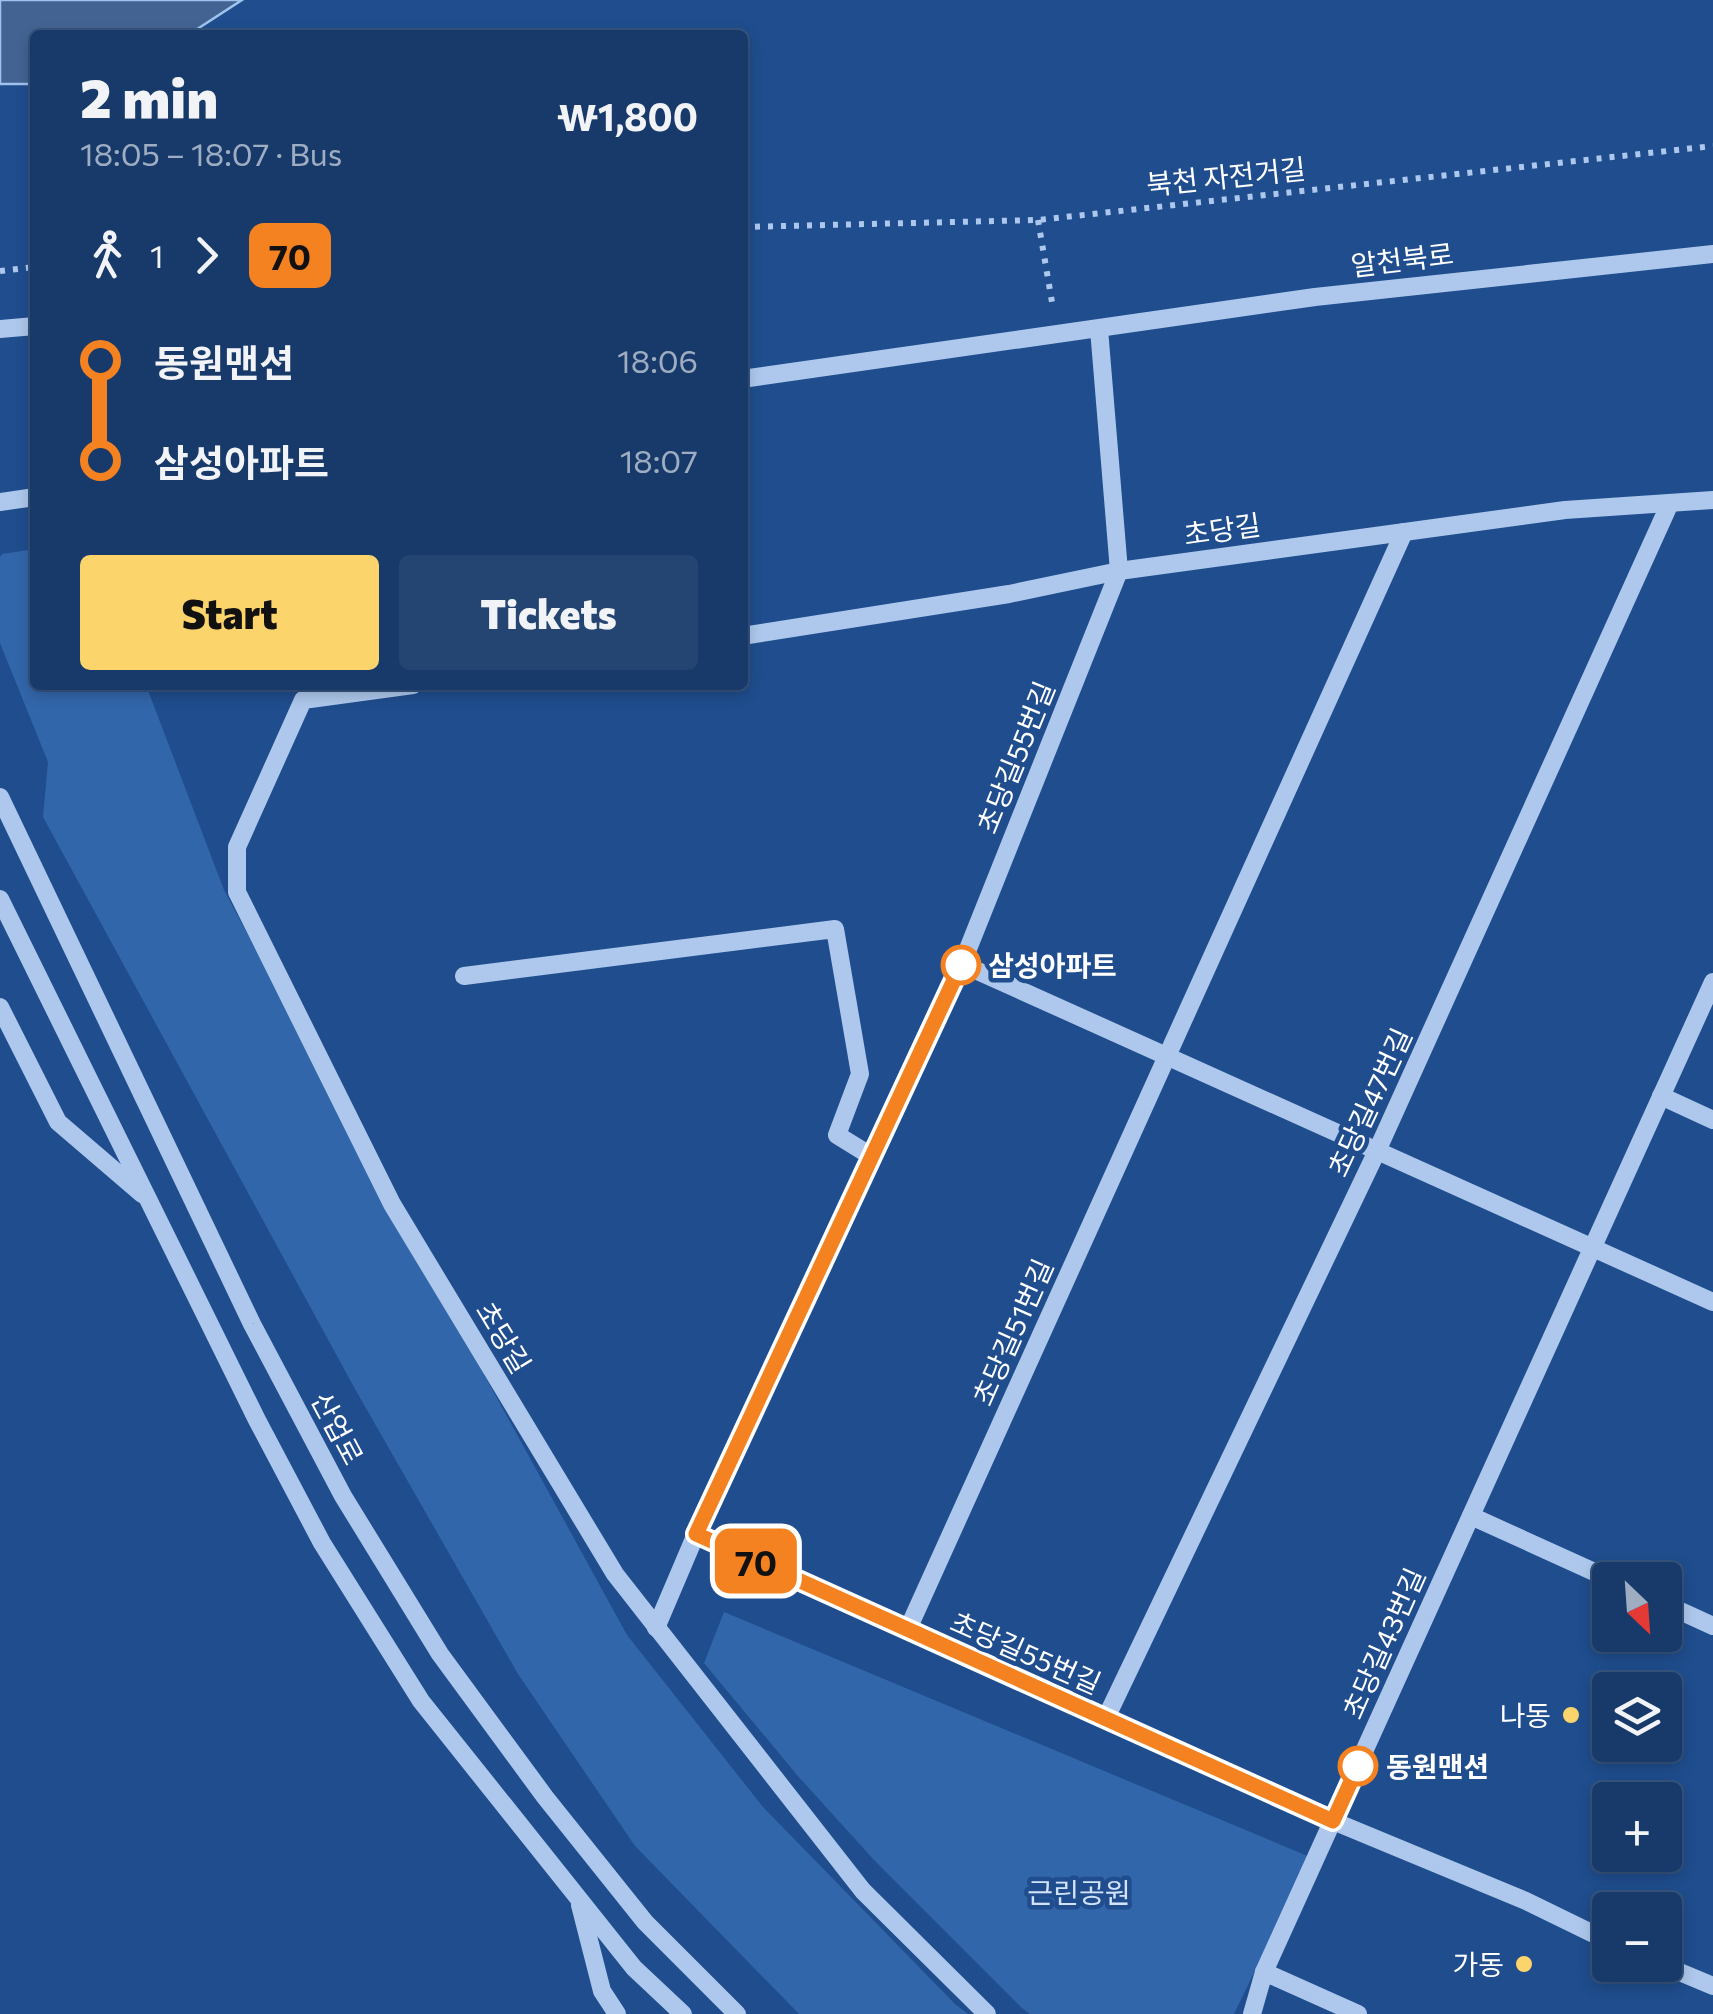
<!DOCTYPE html>
<html lang="en">
<head>
<meta charset="utf-8">
<style>
  :root { --surface:#173a6a; --page:#244572; --text:#f1f3f6; --muted:#9eadc1; --line:#36547e; --accent:#fbd56c }
  body { margin:0; font-family:Commissioner,"Noto Sans KR",sans-serif; background:var(--page); color:var(--text); height:100vh; display:flex; flex-direction:column; font-size:38px; white-space:nowrap }
  * { box-sizing:border-box; margin:0 }
  p { font-size:32px; color:var(--muted) }
  .icon { flex:none; width:55px; height:55px; fill:none; stroke:currentColor; stroke-width:2; stroke-linecap:round; stroke-linejoin:round }
  .map { position:relative; flex:1; overflow:hidden }
  .details { position:absolute; left:30px; top:30px; width:718px; height:660px; display:flex; flex-direction:column; background:var(--surface); border-radius:10px; box-shadow:0 5px 15px #0003,0 0 0 2px var(--line) }
  .details>* { flex:none }
  .badge { padding:0 20px; border-radius:15px; font-size:35px; line-height:65px }
  .needle { width:65px; rotate:155deg }
  .tools { position:absolute; left:1592px; top:1562px; display:grid; gap:20px }
  .tools a { display:grid; place-items:center; width:90px; height:90px; border-radius:10px; background:var(--surface); box-shadow:0 5px 15px #0003,0 0 0 2px var(--line); font-size:50px }
  .map>.badge { position:absolute; translate:-50% -50%; box-shadow:0 0 0 5px #fff }
  .legs { display:flex; align-items:center; gap:15px; height:110px; padding:0 50px; font-size:32px }
  .legs p { margin-inline-start:auto }
  .overview { display:flex; align-items:center; justify-content:space-between; height:170px; padding:0 50px }
  h1 { font-size:55px; font-weight:800; line-height:75px }
  .button { display:flex; gap:20px; margin-top:auto; padding:20px 50px }
  .button a { flex:1; height:115px; border-radius:10px; background:var(--accent); color:#111; font-size:40px; font-weight:800; line-height:115px; text-align:center }
  .button a+a { background:var(--page); color:var(--text) }
  ul { padding:0 50px; list-style:none }
  li { display:flex; align-items:center; gap:35px; height:100px; font-size:38px }
  li i { display:grid; place-items:center; width:15px; height:100%; margin:0 12px; background:currentColor }
  li i::after { content:''; width:25px; height:25px; margin:-12px; border:8px solid; border-radius:50%; background:var(--surface) }
  li p { margin-inline-start:auto }
  li:first-child i { background:linear-gradient(#0000 50%,currentColor 0) }
  li:last-child i { background:linear-gradient(currentColor 50%,#0000 0) }
  .map>svg:first-child { display:block }
  .green { fill:#3266ab }
  .water { fill:#436392; stroke:#a0c3ee; stroke-width:2.5 }
  .lines { fill:none; stroke-linecap:round; stroke-linejoin:round }
  .path { stroke:#adc8ec; stroke-width:6; stroke-dasharray:5 8; stroke-linecap:butt }
  .minor { stroke:#adc8ec; stroke-width:18 }
  .line-1-casing { stroke:#fff; stroke-width:22 }
  .line-1 { stroke:#f58220; stroke-width:15 }
  .stop-1-dot { fill:#fff; stroke:#f58220; stroke-width:5 }
  .poi-dot { fill:#fbd56c; stroke:#1f4d8d; stroke-width:4 }
  .labels { text-anchor:middle; dominant-baseline:central; stroke-width:9; stroke-linejoin:round; paint-order:stroke }
  .street-label { font-size:28px; fill:#fff; stroke:#1f4d8d }
  .stop-label { font-size:28px; font-weight:bold; fill:#fff; stroke:#1f4d8d; text-anchor:start }
  .poi-label { font-size:28px; fill:#fff; stroke:#1f4d8d; text-anchor:end }
  .park-label { font-size:28px; fill:#d2e3f9; stroke:#1f4d8d }
</style>
</head>
<body>
<div class="map">
<svg width="1713" height="2014" viewBox="0 0 1713 2014">
  <rect width="100%" height="100%" fill="#1f4d8d"/>
  <!-- green -->
  <g class="green">
    <path d="M35 549V685H146L224 890 436 1287 627 1635 763 1807 955 2004 968 2014H799L635 1846 518 1674 355 1389 43 817 48 762 0 643V557L2 554Z"/>
    <path d="M724 1612 1310 1857 1234 2014H1030L1022 2008 874 1860 797 1775 704 1663Z"/>
  </g>
  <!-- water -->
  <path class="water" d="M0 0H242L188 35H35V84H0Z"/>
  <g class="lines">
    <!-- path -->
    <g class="path">
      <path d="M1038 220 1053 308"/>
      <path d="M742 227 1038 220 1713 146"/>
      <path d="M0 271 35 267"/>
    </g>
    <!-- minor -->
    <g class="minor">
      <path d="M0 329 35 326"/>
      <path d="M742 379 1315 297 1713 254"/>
      <path d="M0 502 35 497"/>
      <path d="M742 636 1009 594 1119 571 1565 510 1713 500"/>
      <path d="M413 685 303 700 237 847V892L392 1204 615 1574 863 1891 987 2014"/>
      <path d="M0 797 252 1324 343 1496 440 1654 545 1797 645 1922 737 2014"/>
      <path d="M0 899 257 1420 322 1543 421 1701 634 1968 683 2014"/>
      <path d="M962 964 1713 1302"/>
      <path d="M464 976 835 929 860 1074 837 1135 871 1156"/>
      <path d="M0 1007 58 1122 142 1194"/>
      <path d="M1661 1096 1713 1120"/>
      <path d="M1471 1516 1612 1580"/>
      <path d="M696 1534 1333 1821 1526 1901 1610 1942"/>
      <path d="M1665 1604 1713 1626"/>
      <path d="M656 1628 696 1534 962 964 1119 571 1099 329"/>
      <path d="M908 1629 1404 532"/>
      <path d="M1106 1718 1377 1151 1670 503"/>
      <path d="M580 1905 602 1991 617 2014"/>
      <path d="M1663 1965 1713 1986"/>
      <path d="M1264 1972 1358 2014"/>
      <path d="M1252 2014 1264 1972 1713 982"/>
    </g>
  </g>
  <g class="lines">
    <!-- line-1 casing -->
    <g class="line-1-casing">
      <path id="line-1" d="M961 965 696 1534 1333 1821 1358 1766"/>
    </g>
    <!-- line-1 -->
    <use href="#line-1" class="line-1"/>
  </g>
  <!-- markers -->
  <g class="stop-1-dot">
    <circle cx="961" cy="965" r="18"/>
    <circle cx="1358" cy="1766" r="18"/>
  </g>
  <g class="poi-dot">
    <circle cx="1571" cy="1715" r="10"/>
    <circle cx="1524" cy="1964" r="10"/>
  </g>
  <g class="labels">
    <!-- street labels -->
    <g class="street-label">
      <text transform="translate(1226 176) rotate(-6)">북천 자전거길</text>
      <text transform="translate(1402 259) rotate(-7)">알천북로</text>
      <text transform="translate(1222 529) rotate(-8)">초당길</text>
      <text transform="translate(1015 757) rotate(-68)">초당길55번길</text>
      <text transform="translate(1369 1102) rotate(-65)">초당길47번길</text>
      <text transform="translate(1012 1332) rotate(-66)">초당길51번길</text>
      <text transform="translate(504 1337) rotate(59)">초당길</text>
      <text transform="translate(338 1428) rotate(62)">산업로</text>
      <text transform="translate(1383 1643) rotate(-66)">초당길43번길</text>
      <text transform="translate(1026 1652) rotate(24)">초당길55번길</text>
    </g>
    <!-- stop labels -->
    <g class="stop-label">
      <text x="988" y="965">삼성아파트</text>
      <text x="1386" y="1766">동원맨션</text>
    </g>
    <!-- poi labels -->
    <g class="poi-label">
      <text x="1551" y="1715">나동</text>
      <text x="1504" y="1964">가동</text>
    </g>
    <!-- park labels -->
    <g class="park-label">
      <text x="1079" y="1892">근린공원</text>
    </g>
  </g>
</svg>
<div class="tools">
<a><svg class="needle" viewBox="-14 -14 28 28"><path d="M0-13l5 13h-10z" fill="#e53935"/><path d="M0 13l5-13h-10z" fill="#9eadc1"/></svg></a>
<a><svg class="icon" aria-label="layers" viewBox="0 0 24 24"><path d="M12 4l9 5-9 5-9-5zM3 14l9 5 9-5"/></svg></a>
<a>+</a>
<a>−</a>
</div>
<b class="badge" style="left:756px;top:1561px;background:#f58220;color:#111">70</b>
<section class="details">
<div class="overview"><div><h1>2 min</h1><p>18:05 – 18:07 · Bus</p></div><b>₩1,800</b></div>
<div class="legs"><svg class="icon" aria-label="walk" viewBox="0 0 24 24"><circle cx="13" cy="4" r="2"/><path d="M13 8l-2 6 4 7M11 14l-3 7M7 12l3-4h3l4 4"/></svg>1<svg class="icon" aria-label="forward" viewBox="0 0 24 24"><path d="M9 5l7 7-7 7"/></svg><b class="badge" style="background:#f58220;color:#111">70</b></div>
<ul>
<li><i style="color:#f58220"></i><b>동원맨션</b><p>18:06</p></li>
<li><i style="color:#f58220"></i><b>삼성아파트</b><p>18:07</p></li>
</ul>
<div class="button"><a>Start</a><a>Tickets</a></div>
</section>
</div>
</body>
</html>
